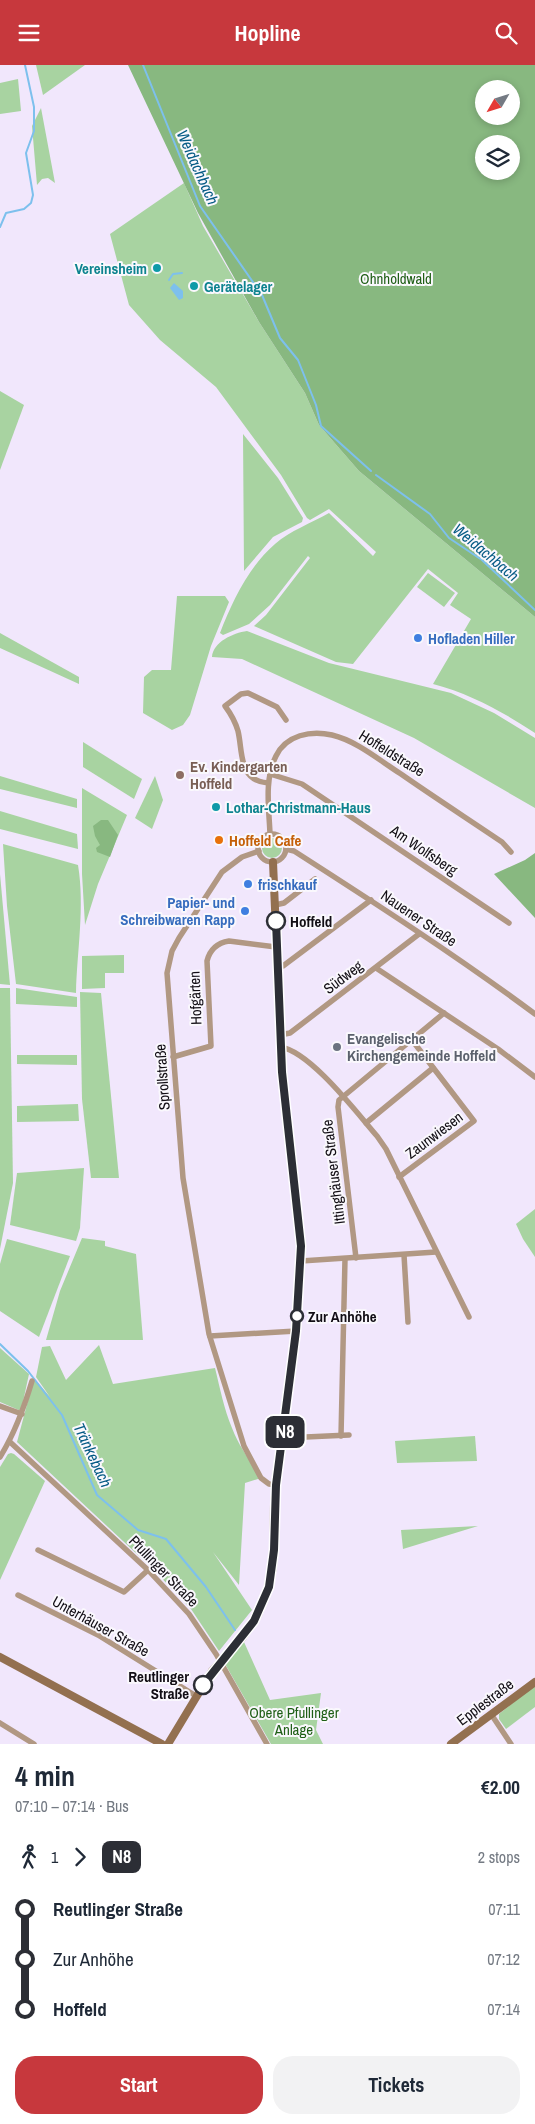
<!DOCTYPE html>
<html lang="en">
<head>
<meta charset="utf-8">
<style>
  :root { --surface:#fff; --page:#f2f2f3; --text:#1f2937; --muted:#747a83; --accent:#c7383d }
  body { margin:0; font-family:"Archivo Narrow",sans-serif; background:var(--page); color:var(--text); height:100vh; display:flex; flex-direction:column; font-size:19px; white-space:nowrap }
  * { box-sizing:border-box; margin:0 }
  p { font-size:16px; color:var(--muted) }
  .icon { flex:none; width:28px; height:28px; fill:none; stroke:currentColor; stroke-width:2; stroke-linecap:round; stroke-linejoin:round }
  .map { position:relative; height:1679px; overflow:hidden }
  .side { display:flex; flex-direction:column; background:var(--surface); flex:1 }
  .side>* { flex:none }
  .badge { padding:0 10px; border-radius:8px; font-size:18px; line-height:32px }
  .needle { width:32px; rotate:231deg }
  .buttons { position:absolute; left:475px; top:15px; display:grid; gap:10px }
  .buttons a { display:grid; place-items:center; width:45px; height:45px; border-radius:50%; background:var(--surface); box-shadow:0 2px 8px #0003; font-size:25px }
  .map>.badge { position:absolute; translate:-50% -50%; box-shadow:0 0 0 2px #fff }
  .legs { display:flex; align-items:center; gap:8px; height:55px; padding:0 15px; font-size:16px }
  .legs p { margin-inline-start:auto }
  .headline { display:flex; align-items:center; justify-content:space-between; height:85px; padding:0 15px }
  h1 { font-size:28px; font-weight:800; line-height:38px }
  .button { display:flex; gap:10px; margin-top:auto; padding:10px 15px }
  .button a { flex:1; height:58px; border-radius:20px; background:var(--accent); color:#fff; font-size:20px; font-weight:800; line-height:58px; text-align:center }
  .button a+a { background:var(--page); color:var(--text) }
  ul { padding:0 15px; list-style:none }
  li { display:flex; align-items:center; gap:18px; height:50px; font-size:19px }
  li i { display:grid; place-items:center; width:8px; height:100%; margin:0 6px; background:currentColor }
  li i::after { content:''; width:12px; height:12px; margin:-6px; border:4px solid; border-radius:50%; background:var(--surface) }
  li p { margin-inline-start:auto }
  li:first-child i { background:linear-gradient(#0000 50%,currentColor 0) }
  li:last-child i { background:linear-gradient(currentColor 50%,#0000 0) }
  header { display:flex; justify-content:space-between; align-items:center; height:65px; padding:0 15px; background:var(--accent); color:#fff; font-size:22px; font-weight:800 }
  .map>svg:first-child { display:block }
  .green { fill:#a8d3a1 }
  .forest { fill:#88b880; fill-rule:evenodd }
  .water { fill:#7dc0ed }
  .lines { fill:none; stroke-linecap:round; stroke-linejoin:round }
  .stream { stroke:#7dc0ed; stroke-width:2 }
  .street { stroke:#b19883; stroke-width:5.5 }
  .secondary { stroke:#937050; stroke-width:8 }
  .line-1-casing { stroke:#fff; stroke-width:11 }
  .line-1 { stroke:#2c2e35; stroke-width:8 }
  .culture-dot { fill:#0f9aa8; stroke:#faf8fd; stroke-width:2 }
  .shop-dot { fill:#3f7fe0; stroke:#faf8fd; stroke-width:2 }
  .education-dot { fill:#8d6e63; stroke:#faf8fd; stroke-width:2 }
  .food-dot { fill:#e8710a; stroke:#faf8fd; stroke-width:2 }
  .stop-1-dot { fill:#fff; stroke:#2c2e35; stroke-width:2.5 }
  .worship-dot { fill:#6b7280; stroke:#faf8fd; stroke-width:2 }
  .labels { text-anchor:middle; dominant-baseline:central; stroke-width:4; stroke-linejoin:round; paint-order:stroke }
  .culture-label { font-size:15px; font-weight:bold; fill:#0d838f; stroke:#faf8fd; text-anchor:start }
  .park-label { font-size:15px; fill:#1f5f16; stroke:#faf8fd }
  .shop-label { font-size:15px; font-weight:bold; fill:#366cbe; stroke:#faf8fd; text-anchor:start }
  .street-label { font-size:15px; fill:#120e15; stroke:#faf8fd }
  .education-label { font-size:15px; font-weight:bold; fill:#785e54; stroke:#faf8fd; text-anchor:start }
  .food-label { font-size:15px; font-weight:bold; fill:#c56008; stroke:#faf8fd; text-anchor:start }
  .stop-label { font-size:15px; font-weight:bold; fill:#120e15; stroke:#faf8fd; text-anchor:start }
  .worship-label { font-size:15px; font-weight:bold; fill:#5b616d; stroke:#faf8fd; text-anchor:start }
  .water-label { font-size:16px; font-style:italic; fill:#065b85; stroke:#faf8fd }
</style>
</head>
<body>
<header><svg class="icon" aria-label="menu" viewBox="0 0 24 24"><path d="M4 6h16M4 12h16M4 18h16"/></svg>Hopline<svg class="icon" aria-label="search" viewBox="0 0 24 24"><circle cx="10" cy="10" r="6"/><path d="M15 15l6 6"/></svg></header>
<div class="map">
<svg width="535" height="1679" viewBox="0 0 535 1679">
  <rect width="100%" height="100%" fill="#f1e7fc"/>
  <!-- green -->
  <g class="green">
    <path d="M36 0H85L43 30Z"/>
    <path d="M18 14 21 46 0 49V18Z"/>
    <path d="M41 43 55 118 48 113 42 114 37 120 32 61Z"/>
    <path d="M184 118 203 161 259 257 305 328 319 360 359 406 535 552V668C503 647 471 629 433 619L471 554 450 540 458 528 428 504 353 599 336 597 254 561 266 550 310 493 308 491 270 540 249 559 223 570 220 568C232 537 249 501 275 479 290 466 311 458 329 448L373 491 376 487 329 444 310 455 307 453 281 410 216 322 160 275 129 240 110 169Z"/>
    <path d="M0 326 24 340 0 405Z"/>
    <path d="M243 369 278 413 303 453 302 457 273 472 244 506Z"/>
    <path d="M428 508 455 528 444 542 417 522Z"/>
    <path d="M177 531H225L229 537 211 581 190 650 183 660 172 665 143 648 144 612 152 605H171Z"/>
    <path d="M247 566 329 598 451 628 494 648 535 673V743L414 673 242 594 212 592C213 577 233 568 247 566Z"/>
    <path d="M0 568 79 612V619L0 583Z"/>
    <path d="M83 677 142 714 134 734 83 702Z"/>
    <path d="M0 711 77 734V743L0 724Z"/>
    <path d="M155 711 163 735 152 764 135 753Z"/>
    <path d="M82 723 127 750 98 819 85 860 82 809Z"/>
    <path d="M0 746 77 769 78 784 0 764Z"/>
    <circle cx="272" cy="783" r="10"/>
    <path d="M3 779 78 800C85 843 77 885 76 928L16 919 7 841Z"/>
    <path d="M0 809 10 920 0 919Z"/>
    <path d="M124 890V908H105V923L82 924V891Z"/>
    <path d="M0 923H10L13 1118 0 1184Z"/>
    <path d="M16 923 77 932V942L16 939Z"/>
    <path d="M80 927 101 928 119 1113H91L82 1034Z"/>
    <path d="M17 990H77V1000L17 999Z"/>
    <path d="M78 1039 79 1056 17 1057V1041Z"/>
    <path d="M84 1103 80 1163 76 1176 10 1160 17 1108Z"/>
    <path d="M535 1144V1192L523 1174 516 1159Z"/>
    <path d="M82 1173 105 1176V1181L136 1189 143 1275H46L60 1226Z"/>
    <path d="M7 1174 70 1191 39 1272 0 1246V1199Z"/>
    <path d="M99 1280 113 1319 215 1303C220 1323 224 1344 232 1363 239 1382 251 1396 261 1413L245 1418 239 1520 213 1487 252 1545 219 1586 191 1544 154 1505 17 1377 34 1313 50 1332 36 1312 42 1282 50 1281 66 1315Z"/>
    <path d="M0 1283 29 1309 21 1346 0 1337Z"/>
    <path d="M475 1371 477 1396 397 1398 395 1376Z"/>
    <path d="M11 1388 14 1389 45 1416 0 1515V1402L8 1389Z"/>
    <path d="M478 1461 403 1484 401 1465Z"/>
    <path d="M244 1577 270 1635 321 1628 316 1665 323 1679H271L225 1599Z"/>
    <path d="M535 1620V1642L506 1664 499 1654V1649Z"/>
  </g>
  <!-- forest -->
  <g class="forest">
    <path d="M128 0H535V552L359 406 319 360 305 328 259 257 198 148ZM484 24H511V51H484ZM484 79H511V106H484Z"/>
    <path d="M101 755H108L118 770 110 792 97 787 96 783 100 780 95 771 93 761Z"/>
    <path d="M535 788V853L494 809 525 795Z"/>
  </g>
  <!-- water -->
  <path class="water" d="M174 218 183 226V233L179 235 170 223Z"/>
  <g class="lines">
    <!-- stream -->
    <g class="stream">
      <path d="M143 0 200 141 262 230 280 273 298 295 316 340 321 361 371 406"/>
      <path d="M0 162 6 148 24 144 31 138 33 130 26 88 34 66V42L25 0"/>
      <path d="M169 215 173 209 182 208"/>
      <path d="M376 410 430 449 449 473 482 495 535 545"/>
      <path d="M0 1279 28 1306 62 1350 97 1430 138 1465 166 1474 206 1522 235 1565"/>
    </g>
    <!-- street -->
    <g class="street">
      <path d="M270 709 302 719 509 858"/>
      <path d="M268 718C238 716 243 687 238 666 235 656 231 649 225 641L241 629 248 628 277 642 286 655"/>
      <path d="M270 769C269 743 264 715 276 691 286 670 311 665 332 670 357 676 379 695 401 709 434 732 468 754 502 777L511 787"/>
      <circle cx="272" cy="783" r="14"/>
      <path d="M286 784 294 786C375 838 457 891 535 949"/>
      <path d="M259 786 242 792 222 807 179 873 172 886 167 908 183 1113 209 1269 244 1381 261 1413 269 1419 276 1420"/>
      <path d="M275 840 284 838 315 814"/>
      <path d="M277 903 283 901 371 835"/>
      <path d="M376 903 498 984 535 1012"/>
      <path d="M280 970 290 968 419 869"/>
      <path d="M280 982C310 986 357 1048 377 1071L386 1084 469 1252"/>
      <path d="M173 992 211 981 207 896C210 884 217 878 229 876L276 882"/>
      <path d="M366 1058 433 1003"/>
      <path d="M399 1112 474 1056 412 975"/>
      <path d="M404 1190 408 1257"/>
      <path d="M356 1193 338 1042 339 1035 444 948"/>
      <path d="M301 1196 436 1187"/>
      <path d="M210 1271 296 1266"/>
      <path d="M0 1341 22 1349"/>
      <path d="M341 1371 345 1194"/>
      <path d="M284 1373 349 1370"/>
      <path d="M10 1377 148 1505 189 1549 216 1589 267 1679"/>
      <path d="M0 1392C15 1368 24 1343 32 1316"/>
      <path d="M38 1485 124 1527 148 1505"/>
      <path d="M18 1530 98 1570 196 1631"/>
      <path d="M491 1649 511 1679"/>
      <path d="M0 1658 34 1679"/>
    </g>
    <!-- secondary -->
    <g class="secondary">
      <path d="M0 1592 162 1679"/>
      <path d="M168 1679 212 1606 243 1572 258 1550 269 1522 273 1502 274 1439 296 1266 301 1181 282 1007 273 797"/>
      <path d="M451 1679 535 1617"/>
    </g>
  </g>
  <g class="lines">
    <!-- line-1 casing -->
    <g class="line-1-casing">
      <path id="line-1" d="M203 1620 254 1556 269 1522 274 1485 276 1420 296 1266 301 1181 282 1007 276 856"/>
    </g>
    <!-- line-1 -->
    <use href="#line-1" class="line-1"/>
  </g>
  <!-- markers -->
  <g class="culture-dot">
    <circle cx="157" cy="203" r="5"/>
    <circle cx="194" cy="221" r="5"/>
    <circle cx="216" cy="742" r="5"/>
  </g>
  <g class="shop-dot">
    <circle cx="418" cy="573" r="5"/>
    <circle cx="248" cy="819" r="5"/>
    <circle cx="245" cy="846" r="5"/>
  </g>
  <circle class="education-dot" cx="180" cy="710" r="5"/>
  <circle class="food-dot" cx="219" cy="775" r="5"/>
  <g class="stop-1-dot">
    <circle cx="276" cy="856" r="9"/>
    <circle cx="297" cy="1251" r="6"/>
    <circle cx="203" cy="1620" r="9"/>
  </g>
  <circle class="worship-dot" cx="337" cy="982" r="5"/>
  <g class="labels">
    <!-- culture labels -->
    <g class="culture-label">
      <text x="147" y="203" text-anchor="end">Vereinsheim</text>
      <text x="204" y="221">Gerätelager</text>
      <text x="226" y="742">Lothar-Christmann-Haus</text>
    </g>
    <!-- park labels -->
    <g class="park-label">
      <text x="396" y="213">Ohnholdwald</text>
      <text x="294" y="1647">Obere Pfullinger<tspan x="294" dy="17">Anlage</tspan></text>
    </g>
    <!-- shop labels -->
    <g class="shop-label">
      <text x="428" y="573">Hofladen Hiller</text>
      <text x="258" y="819">frischkauf</text>
      <text x="235" y="837" text-anchor="end">Papier- und<tspan x="235" dy="17">Schreibwaren Rapp</tspan></text>
    </g>
    <!-- street labels -->
    <g class="street-label">
      <text transform="translate(392 688) rotate(32)">Hoffeldstraße</text>
      <text transform="translate(424 785) rotate(34)">Am Wolfsberg</text>
      <text transform="translate(419 853) rotate(34)">Nauener Straße</text>
      <text transform="translate(343 912) rotate(-37)">Südweg</text>
      <text transform="translate(195 933) rotate(-92)">Hofgärten</text>
      <text transform="translate(162 1012) rotate(-94)">Sprollstraße</text>
      <text transform="translate(434 1070) rotate(-37)">Zaunwiesen</text>
      <text transform="translate(333 1107) rotate(-97)">Ittinghäuser Straße</text>
      <text transform="translate(164 1506) rotate(46)">Pfullinger Straße</text>
      <text transform="translate(101 1561) rotate(29)">Unterhäuser Straße</text>
      <text transform="translate(485 1637) rotate(-37)">Epplestraße</text>
    </g>
    <!-- education labels -->
    <g class="education-label">
      <text x="190" y="701">Ev. Kindergarten<tspan x="190" dy="17">Hoffeld</tspan></text>
    </g>
    <!-- food labels -->
    <g class="food-label">
      <text x="229" y="775">Hoffeld Cafe</text>
    </g>
    <!-- stop labels -->
    <g class="stop-label">
      <text x="290" y="856">Hoffeld</text>
      <text x="308" y="1251">Zur Anhöhe</text>
      <text x="189" y="1611" text-anchor="end">Reutlinger<tspan x="189" dy="17">Straße</tspan></text>
    </g>
    <!-- worship labels -->
    <g class="worship-label">
      <text x="347" y="973">Evangelische<tspan x="347" dy="17">Kirchengemeinde Hoffeld</tspan></text>
    </g>
    <!-- water labels -->
    <g class="water-label">
      <text transform="translate(198 102) rotate(66)">Weidachbach</text>
      <text transform="translate(486 487) rotate(40)">Weidachbach</text>
      <text transform="translate(93 1390) rotate(65)">Tränkebach</text>
    </g>
  </g>
</svg>
<div class="buttons">
<a><svg class="needle" viewBox="-14 -14 28 28"><path d="M0-13l5 13h-10z" fill="#e53935"/><path d="M0 13l5-13h-10z" fill="#747a83"/></svg></a>
<a><svg class="icon" aria-label="layers" viewBox="0 0 24 24"><path d="M12 4l9 5-9 5-9-5zM3 14l9 5 9-5"/></svg></a>
</div>
<b class="badge" style="left:285px;top:1367px;background:#2c2e35;color:#fff">N8</b>
</div>
<section class="side">
<div class="headline"><div><h1>4 min</h1><p>07:10 – 07:14 · Bus</p></div><b>€2.00</b></div>
<div class="legs"><svg class="icon" aria-label="walk" viewBox="0 0 24 24"><circle cx="13" cy="4" r="2"/><path d="M13 8l-2 6 4 7M11 14l-3 7M7 12l3-4h3l4 4"/></svg>1<svg class="icon" aria-label="forward" viewBox="0 0 24 24"><path d="M9 5l7 7-7 7"/></svg><b class="badge" style="background:#2c2e35;color:#fff">N8</b><p>2 stops</p></div>
<ul>
<li><i style="color:#2c2e35"></i><b>Reutlinger Straße</b><p>07:11</p></li>
<li><i style="color:#2c2e35"></i><span>Zur Anhöhe</span><p>07:12</p></li>
<li><i style="color:#2c2e35"></i><b>Hoffeld</b><p>07:14</p></li>
</ul>
<div class="button"><a>Start</a><a>Tickets</a></div>
</section>
</body>
</html>
